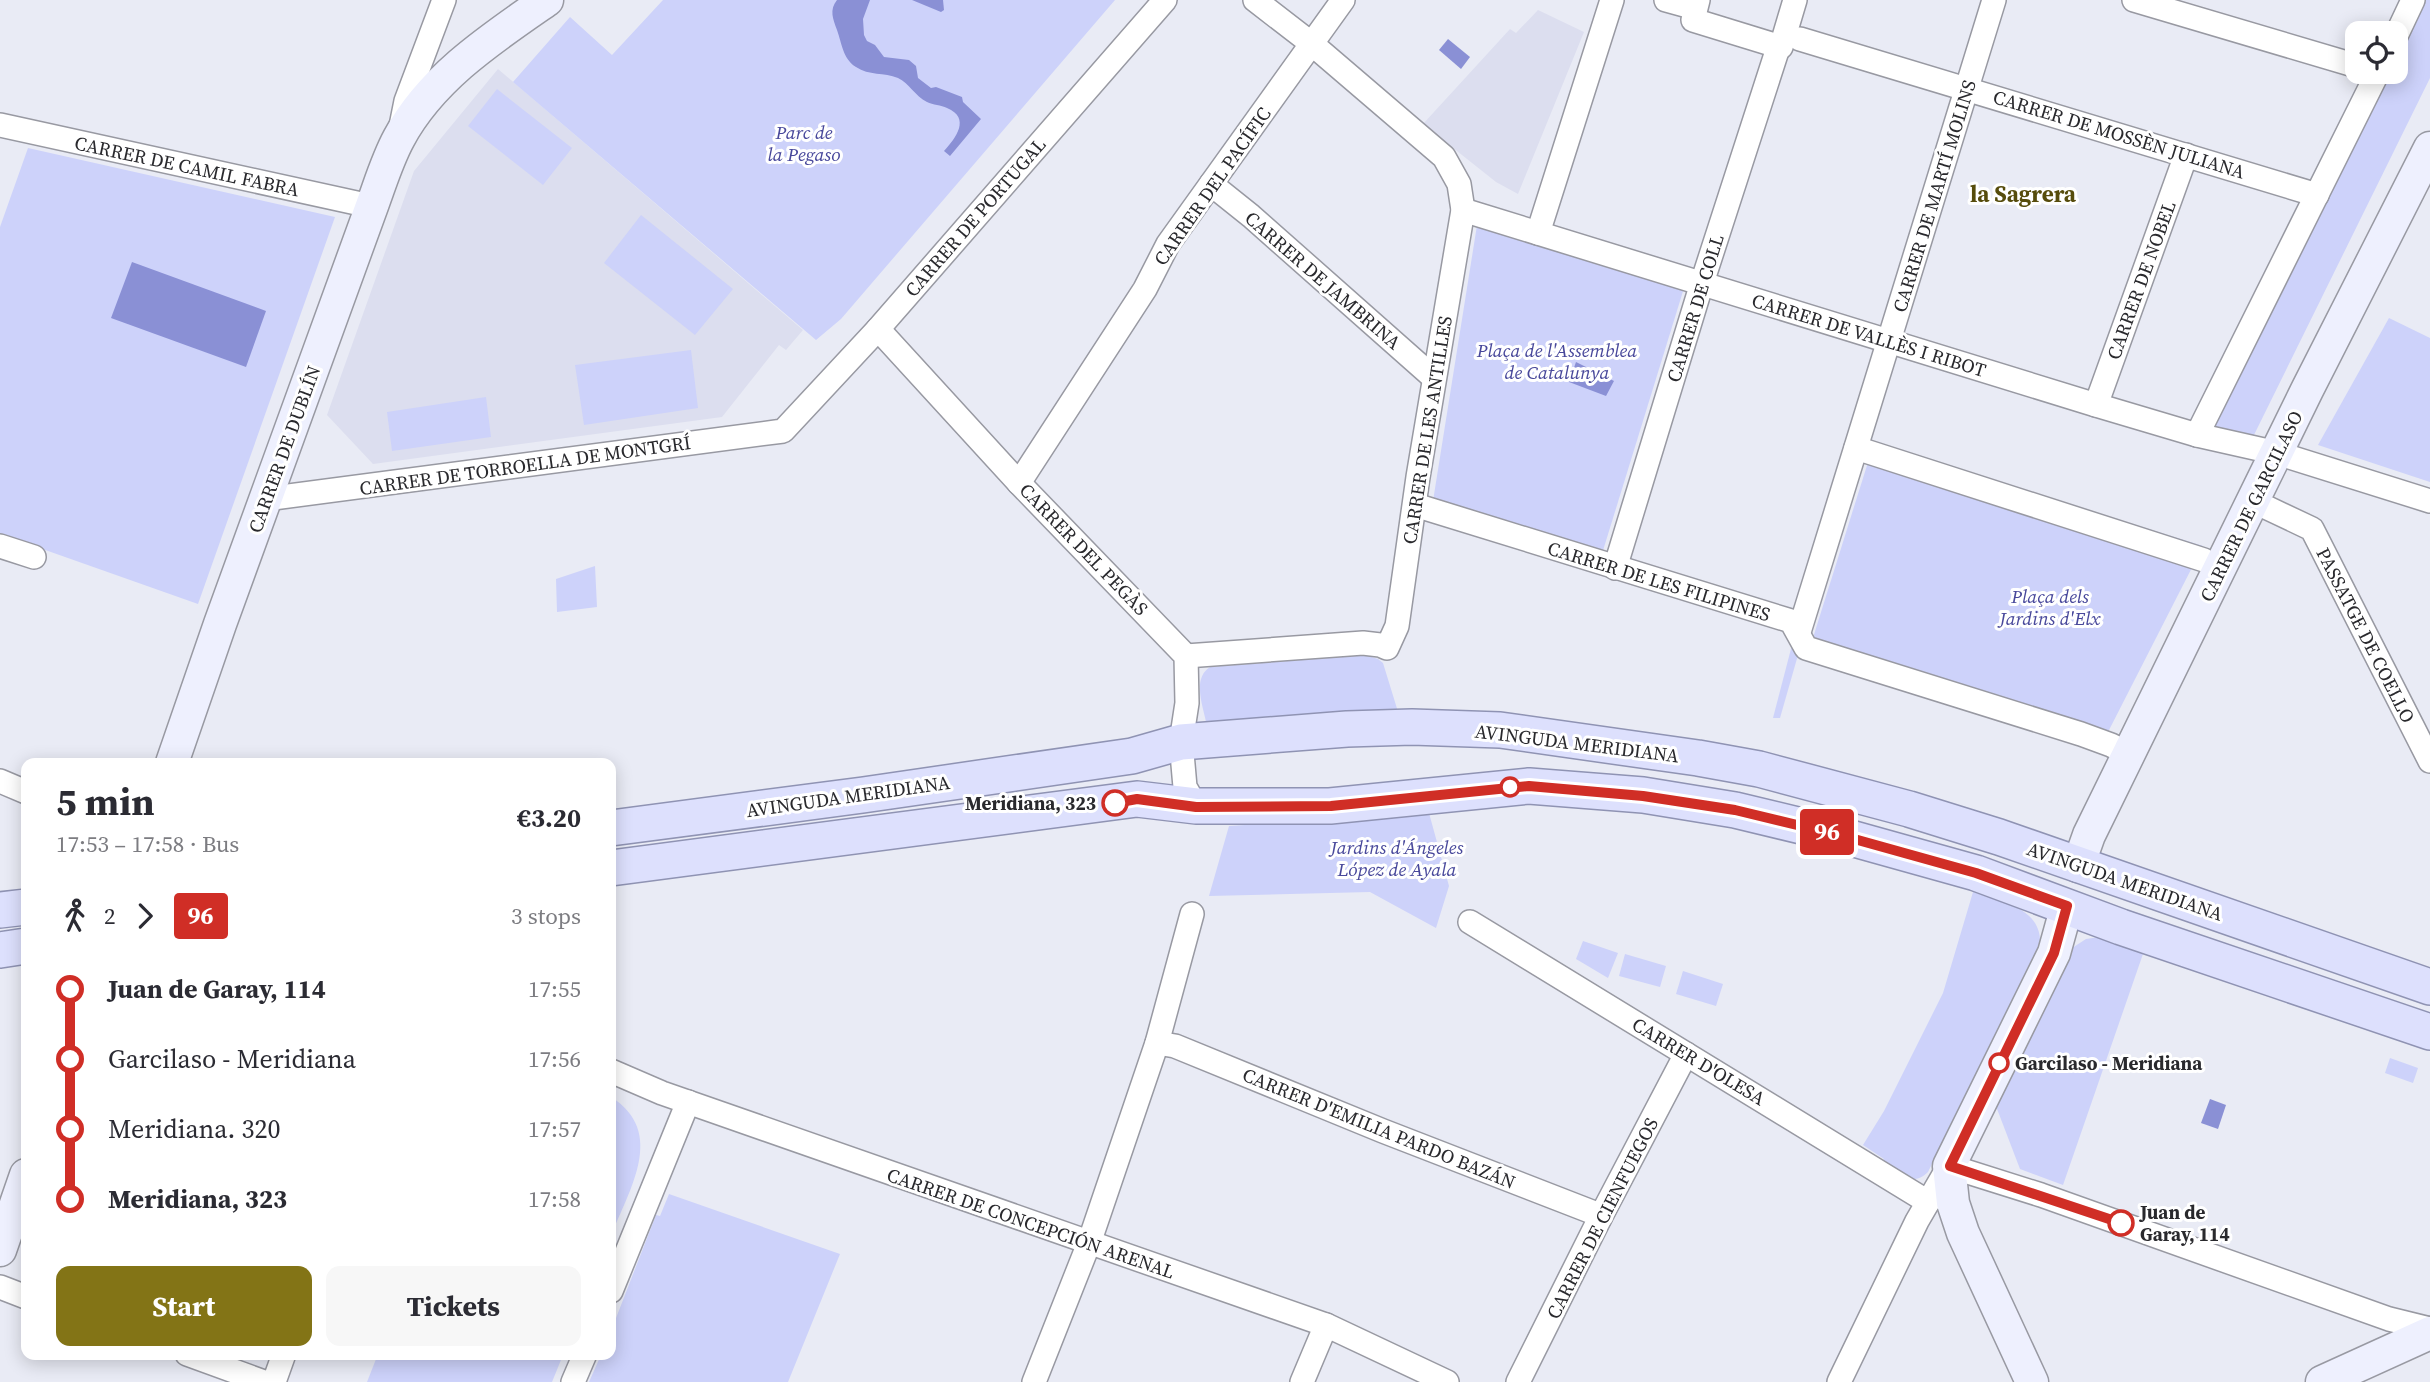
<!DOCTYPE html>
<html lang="en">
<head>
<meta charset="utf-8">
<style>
  :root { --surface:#fff; --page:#f7f7f7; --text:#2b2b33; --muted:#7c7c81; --accent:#837416 }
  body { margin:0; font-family:"Source Serif 4",serif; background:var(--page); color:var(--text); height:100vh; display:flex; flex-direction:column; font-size:26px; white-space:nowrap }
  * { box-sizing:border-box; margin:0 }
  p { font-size:23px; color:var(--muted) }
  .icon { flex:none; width:38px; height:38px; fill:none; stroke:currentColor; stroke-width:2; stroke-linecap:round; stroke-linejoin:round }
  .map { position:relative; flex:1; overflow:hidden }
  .drawer { position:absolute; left:21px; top:758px; width:595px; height:602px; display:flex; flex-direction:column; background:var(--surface); border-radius:14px; box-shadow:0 4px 18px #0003 }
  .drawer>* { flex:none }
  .badge { padding:0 14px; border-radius:5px; font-size:24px; line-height:46px }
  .buttons { position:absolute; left:2345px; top:21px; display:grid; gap:14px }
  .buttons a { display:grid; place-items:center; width:63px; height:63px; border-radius:14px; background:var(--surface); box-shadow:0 4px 18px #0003; font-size:35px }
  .map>.badge { position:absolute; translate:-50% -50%; box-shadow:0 0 0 4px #fff }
  .legs { display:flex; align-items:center; gap:10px; height:77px; padding:0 35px; font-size:23px }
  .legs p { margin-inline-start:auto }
  .head { display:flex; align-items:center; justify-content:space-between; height:119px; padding:0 35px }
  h1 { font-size:38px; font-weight:700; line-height:52px }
  .action { display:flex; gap:14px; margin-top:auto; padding:14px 35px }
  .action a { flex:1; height:80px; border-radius:14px; background:var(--accent); color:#fff; font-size:28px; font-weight:700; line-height:80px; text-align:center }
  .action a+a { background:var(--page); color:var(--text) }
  ul { padding:0 35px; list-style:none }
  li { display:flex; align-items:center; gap:24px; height:70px; font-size:26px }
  li i { display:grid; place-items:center; width:10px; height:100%; margin:0 9px; background:currentColor }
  li i::after { content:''; width:18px; height:18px; margin:-9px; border:5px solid; border-radius:50%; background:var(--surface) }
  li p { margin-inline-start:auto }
  li:first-child i { background:linear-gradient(#0000 50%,currentColor 0) }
  li:last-child i { background:linear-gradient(currentColor 50%,#0000 0) }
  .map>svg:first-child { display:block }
  .built { fill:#dcdeef }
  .green { fill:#cdd2fa }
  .water { fill:#8a90d5 }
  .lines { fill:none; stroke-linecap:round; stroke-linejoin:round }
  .street-casing { stroke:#9899a2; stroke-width:26 }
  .secondary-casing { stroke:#9899a2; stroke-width:35 }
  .primary-casing { stroke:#8f93b3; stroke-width:38 }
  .street { stroke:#fff; stroke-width:23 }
  .secondary { stroke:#eef0fe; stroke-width:32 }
  .primary { stroke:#dde0fd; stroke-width:35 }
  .line-1-casing { stroke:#fff; stroke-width:16 }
  .line-1 { stroke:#d02e26; stroke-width:10 }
  .stop-1-dot { fill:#fff; stroke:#d02e26; stroke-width:3.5 }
  .labels { text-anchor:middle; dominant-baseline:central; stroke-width:6; stroke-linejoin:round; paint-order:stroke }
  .park-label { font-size:19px; font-style:italic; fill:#48489b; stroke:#fff }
  .street-label { font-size:19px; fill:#29292d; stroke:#fff }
  .stop-label { font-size:19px; font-weight:bold; fill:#29292d; stroke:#fff; text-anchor:start }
  .quarter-label { font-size:23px; font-weight:bold; fill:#564c0c; stroke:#fff }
</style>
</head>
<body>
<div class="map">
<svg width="2430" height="1382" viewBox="0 0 2430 1382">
  <rect width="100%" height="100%" fill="#e9ebf5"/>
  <!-- built -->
  <g class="built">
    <path d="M1538 10 1584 32 1518 194 1496 182 1423 124 1510 29 1516 33Z"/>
    <path d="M498 69 803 330 786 350 779 345 722 417 373 464 327 415 414 171Z"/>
  </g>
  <!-- green -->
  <g class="green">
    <path d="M663 0H1115L841 319 816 340 513 82 570 17 612 55Z"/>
    <path d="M2420 0H2430V78L2251 441 2207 425 2384 72H2396V48Z"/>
    <path d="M497 89 572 148 543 185 468 126Z"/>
    <path d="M28 148 335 217 198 604 0 534V227Z"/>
    <path d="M641 215 733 289 695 335 604 263Z"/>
    <path d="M1478 219 1684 288 1601 557 1433 501Z"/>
    <path d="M2389 318 2430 338V482L2318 445Z"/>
    <path d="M691 350 698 408 584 425 575 365Z"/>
    <path d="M486 397 491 437 392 451 387 412Z"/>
    <path d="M1874 443 2203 546 2107 734 1812 641Z"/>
    <path d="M595 566 597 607 557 612 556 579Z"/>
    <path d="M1792 645 1798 655 1780 718H1773Z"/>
    <path d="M1365 655 1378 659 1383 663 1399 715 1207 727C1204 708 1191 679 1210 667Z"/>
    <path d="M1429 813 1449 886 1436 928 1370 892 1209 896 1229 826Z"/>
    <path d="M1973 892C2000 902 2042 907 2040 944L1928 1172C1912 1188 1897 1173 1881 1164L1884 1159 1863 1145 1884 1111 1943 993Z"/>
    <path d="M2099 937 2144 951 2063 1185 2020 1169 1994 1101 2069 950 2086 939Z"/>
    <path d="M1583 941 1618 953 1608 978 1576 959Z"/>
    <path d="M1625 954 1666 966 1660 987 1619 976Z"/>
    <path d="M1683 971 1723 984 1716 1006 1676 994Z"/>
    <path d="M2390 1058 2418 1068 2413 1083 2385 1073Z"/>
    <path d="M611 1097C667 1132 629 1190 611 1236Z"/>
    <path d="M669 1194 840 1254 788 1382H589L601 1355 611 1354V1331L656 1215 660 1216Z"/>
    <path d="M378 1354H563V1355L552 1382H367Z"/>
  </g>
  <!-- water -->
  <g class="water">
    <path d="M837 0H870L863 19 864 35 867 41 875 45 884 57 909 60 916 66 918 78 931 88 936 87 962 97 963 102 981 119 950 156 944 151C956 138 971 118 947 108 941 105 933 105 927 102 915 96 909 83 898 78 884 72 869 76 856 67 843 59 842 44 837 30 833 19 829 10 837 0Z"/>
    <path d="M912 0H943L944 10 941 12Z"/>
    <path d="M1448 39 1470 57 1461 69 1439 50Z"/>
    <path d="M132 262 266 311 246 367 111 318Z"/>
    <path d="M1576 362 1614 381 1606 396 1569 382Z"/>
    <path d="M2210 1099 2226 1105 2218 1129 2201 1123Z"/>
  </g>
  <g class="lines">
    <!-- street casing -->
    <g class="street-casing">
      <g id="street">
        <path d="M1666 0 1695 8"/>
        <path d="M1698 0 1693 20 1781 47 1795 0"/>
        <path d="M2134 0 2357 66"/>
        <path d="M2396 36 2413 0"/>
        <path d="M1800 39 2317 195"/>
        <path d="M0 125 361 204 373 203"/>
        <path d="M401 126 406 101 444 0"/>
        <path d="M1211 184 1251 216 1434 378"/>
        <path d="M1463 210 2096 405 2197 435 2277 453 2430 501"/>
        <path d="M1538 233 1612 0"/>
        <path d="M878 329 1019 483 1186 656 1187 703 1181 742 1185 787 1196 806"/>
        <path d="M2096 405 2186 155"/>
        <path d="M2197 435 2378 72"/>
        <path d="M1856 448 2204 560"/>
        <path d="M1019 483 1145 289 1168 244 1343 0"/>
        <path d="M266 499 783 431 878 329 1165 0"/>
        <path d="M2253 501 2312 529 2430 761"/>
        <path d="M1415 505 1791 621 1806 648 2081 734 2111 745 2129 754"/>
        <path d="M0 546 34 557"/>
        <path d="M1615 568 1702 283 1778 48"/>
        <path d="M1799 632 1994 0"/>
        <path d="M1186 656 1363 643 1380 645 1387 648 1397 626 1418 477 1463 210 1459 184 1444 157 1312 44 1255 0"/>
        <path d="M0 781 26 792"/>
        <path d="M1470 922 1928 1202"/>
        <path d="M1157 1043 1175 1046 1383 1131 1592 1212 1600 1218"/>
        <path d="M611 1071 662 1093 1326 1325 1447 1382"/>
        <path d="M0 1287 26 1297"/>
        <path d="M611 1291 688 1102"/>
        <path d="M187 1354 264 1382"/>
        <path d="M274 1382 284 1354"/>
        <path d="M573 1382 585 1354"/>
        <path d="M1034 1382 1089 1243 1157 1043 1192 914"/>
        <path d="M1302 1382 1326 1325"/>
        <path d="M1518 1382 1600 1218 1686 1054"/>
        <path d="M1839 1382 1917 1221 1949 1166 2041 1195 2389 1319 2430 1329"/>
      </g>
    </g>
    <!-- secondary casing -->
    <g class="secondary-casing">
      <g id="secondary">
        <path d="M172 763 220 624 373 203C381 181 388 158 399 138 431 78 492 38 547 0"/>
        <path d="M2078 866 2089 835 2307 390 2430 148"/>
        <path d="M0 1250 26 1175"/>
        <path d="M2032 1382 1963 1233 1953 1203 1949 1166 2054 953 2067 906"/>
        <path d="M2322 1382 2430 1333"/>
      </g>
    </g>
    <!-- primary casing -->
    <g class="primary-casing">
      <g id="primary">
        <path d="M611 828 863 795 1132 756 1181 742 1347 729 1412 727 1500 730 1698 758 1759 769 1909 809 1999 837 2430 987"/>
        <path d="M611 868 1137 799 1196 806H1330L1529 786 1643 795 1735 810 1847 837 1976 873 2121 927 2430 1032"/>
        <path d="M0 910 26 907"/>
        <path d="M0 950 26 946"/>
      </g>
    </g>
    <!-- street -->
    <use href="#street" class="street"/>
    <!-- secondary -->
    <use href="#secondary" class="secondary"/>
    <!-- primary -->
    <use href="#primary" class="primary"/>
  </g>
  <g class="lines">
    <!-- line-1 casing -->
    <g class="line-1-casing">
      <path id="line-1" d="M1115 803 1137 799 1196 807 1331 806 1529 786 1643 796 1735 810 1847 837 1976 873 2067 906 2054 953 1950 1166 2121 1223"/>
    </g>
    <!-- line-1 -->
    <use href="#line-1" class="line-1"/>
  </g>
  <!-- markers -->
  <g class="stop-1-dot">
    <circle cx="1510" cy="787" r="9"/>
    <circle cx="1115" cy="803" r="12"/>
    <circle cx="1999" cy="1063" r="9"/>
    <circle cx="2121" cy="1223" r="12"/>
  </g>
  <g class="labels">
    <!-- park labels -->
    <g class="park-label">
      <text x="804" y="132">Parc de<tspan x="804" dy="22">la Pegaso</tspan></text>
      <text x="1557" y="350">Plaça de l'Assemblea<tspan x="1557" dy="22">de Catalunya</tspan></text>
      <text x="2050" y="596">Plaça dels<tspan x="2050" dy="22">Jardins d'Elx</tspan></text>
      <text x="1397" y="847">Jardins d'Ángeles<tspan x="1397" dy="22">López de Ayala</tspan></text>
    </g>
    <!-- street labels -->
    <g class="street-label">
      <text transform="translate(2119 134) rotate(17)">CARRER DE MOSSÈN JULIANA</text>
      <text transform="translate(187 166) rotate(12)">CARRER DE CAMIL FABRA</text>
      <text transform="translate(1212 186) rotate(-55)">CARRER DEL PACÍFIC</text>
      <text transform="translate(1934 196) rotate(-73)">CARRER DE MARTÍ MOLINS</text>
      <text transform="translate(975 217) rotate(-49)">CARRER DE PORTUGAL</text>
      <text transform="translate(1323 280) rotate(41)">CARRER DE JAMBRINA</text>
      <text transform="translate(2141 280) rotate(-70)">CARRER DE NOBEL</text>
      <text transform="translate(1695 308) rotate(-73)">CARRER DE COLL</text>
      <text transform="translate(1869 335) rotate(17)">CARRER DE VALLÈS I RIBOT</text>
      <text transform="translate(1427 430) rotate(-81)">CARRER DE LES ANTILLES</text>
      <text transform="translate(284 449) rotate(-70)">CARRER DE DUBLÍN</text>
      <text transform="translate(525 465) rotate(-8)">CARRER DE TORROELLA DE MONTGRÍ</text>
      <text transform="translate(2251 506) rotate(-64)">CARRER DE GARCILASO</text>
      <text transform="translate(1084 549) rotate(46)">CARRER DEL PEGÀS</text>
      <text transform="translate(1659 581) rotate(17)">CARRER DE LES FILIPINES</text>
      <text transform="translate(2366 635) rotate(63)">PASSATGE DE COELLO</text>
      <text transform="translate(1577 743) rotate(7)">AVINGUDA MERIDIANA</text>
      <text transform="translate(848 796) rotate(-8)">AVINGUDA MERIDIANA</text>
      <text transform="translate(2125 881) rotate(19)">AVINGUDA MERIDIANA</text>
      <text transform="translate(1699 1061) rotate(31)">CARRER D'OLESA</text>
      <text transform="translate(1379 1128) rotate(22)">CARRER D'EMILIA PARDO BAZÁN</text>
      <text transform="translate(1602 1218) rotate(-63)">CARRER DE CIENFUEGOS</text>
      <text transform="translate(1031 1223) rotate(19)">CARRER DE CONCEPCIÓN ARENAL</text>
    </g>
    <!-- stop labels -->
    <g class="stop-label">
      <text x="1096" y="803" text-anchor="end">Meridiana, 323</text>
      <text x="2015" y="1063">Garcilaso - Meridiana</text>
      <text x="2140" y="1212">Juan de<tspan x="2140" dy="22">Garay, 114</tspan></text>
    </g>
    <!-- quarter labels -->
    <g class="quarter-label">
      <text x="2023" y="194">la Sagrera</text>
    </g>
  </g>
</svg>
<div class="buttons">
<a><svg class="icon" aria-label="locate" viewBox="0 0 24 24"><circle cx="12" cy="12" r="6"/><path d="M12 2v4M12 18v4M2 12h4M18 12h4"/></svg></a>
</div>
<b class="badge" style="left:1827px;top:832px;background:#d02e26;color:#fff">96</b>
<section class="drawer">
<div class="head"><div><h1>5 min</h1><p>17:53 – 17:58 · Bus</p></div><b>€3.20</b></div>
<div class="legs"><svg class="icon" aria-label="walk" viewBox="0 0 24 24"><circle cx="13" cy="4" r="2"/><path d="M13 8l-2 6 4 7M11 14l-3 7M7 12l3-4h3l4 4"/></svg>2<svg class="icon" aria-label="forward" viewBox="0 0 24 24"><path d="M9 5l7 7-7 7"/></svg><b class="badge" style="background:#d02e26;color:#fff">96</b><p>3 stops</p></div>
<ul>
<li><i style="color:#d02e26"></i><b>Juan de Garay, 114</b><p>17:55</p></li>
<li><i style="color:#d02e26"></i><span>Garcilaso - Meridiana</span><p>17:56</p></li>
<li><i style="color:#d02e26"></i><span>Meridiana. 320</span><p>17:57</p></li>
<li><i style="color:#d02e26"></i><b>Meridiana, 323</b><p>17:58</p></li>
</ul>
<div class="action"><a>Start</a><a>Tickets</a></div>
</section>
</div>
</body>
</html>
